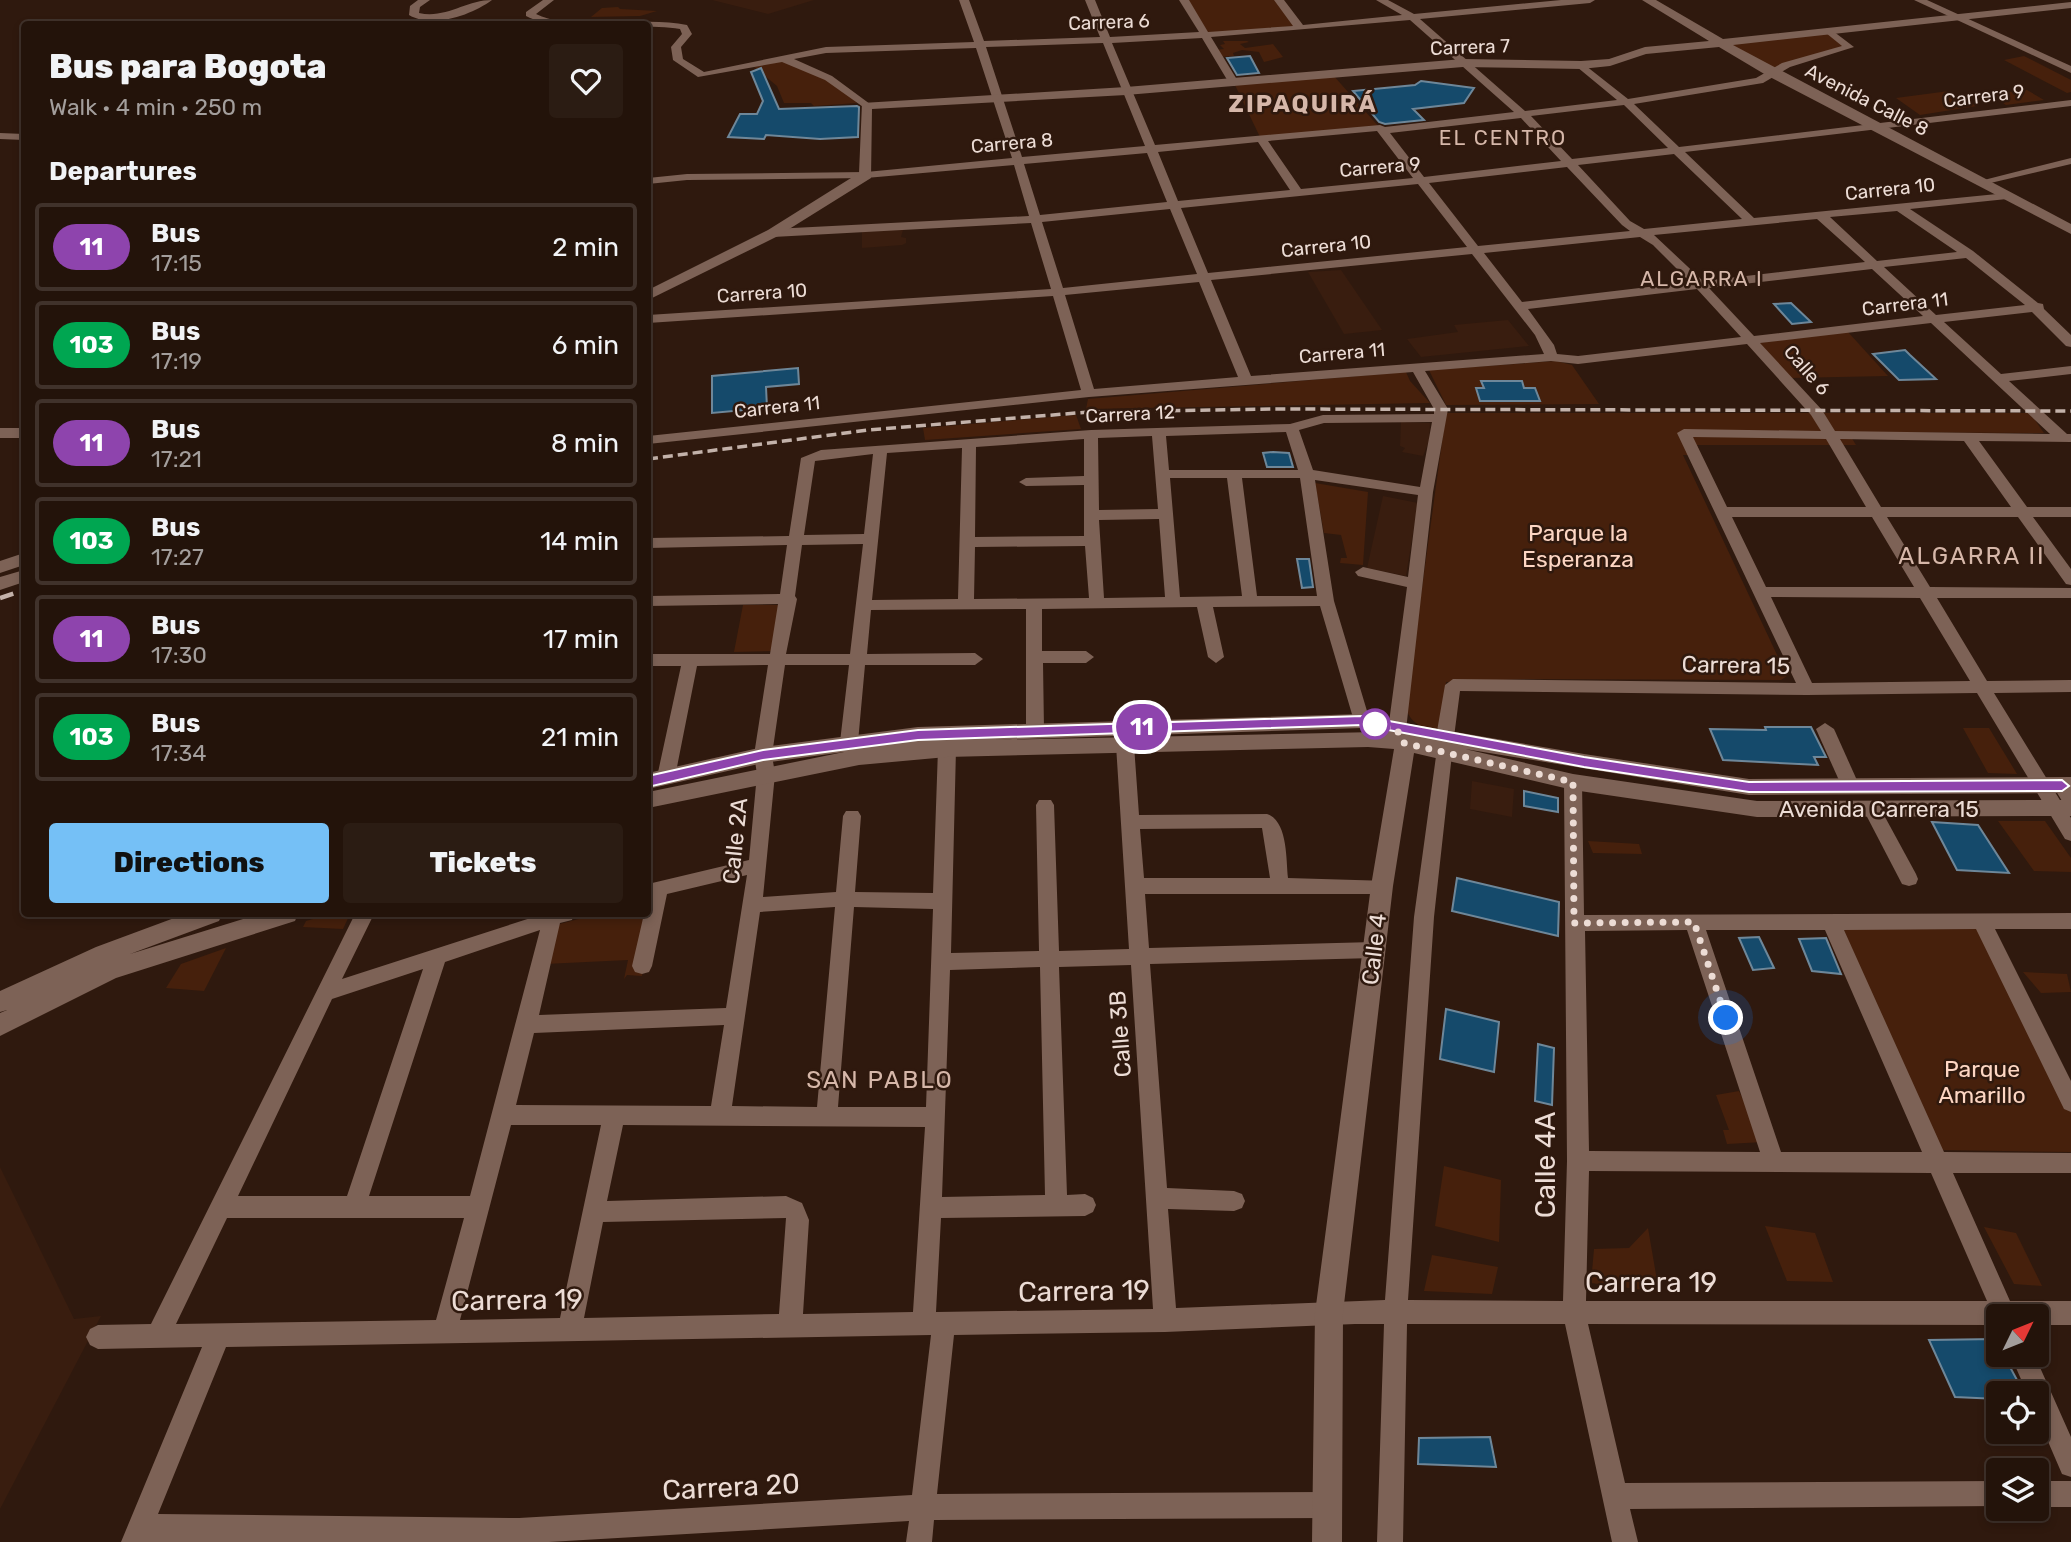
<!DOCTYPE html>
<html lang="en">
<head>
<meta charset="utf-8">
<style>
  :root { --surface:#23130a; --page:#2b1c13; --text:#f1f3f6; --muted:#a39e9c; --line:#40322b; --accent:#75c0f6 }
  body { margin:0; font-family:Rubik,sans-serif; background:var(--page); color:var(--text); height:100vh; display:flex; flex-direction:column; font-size:26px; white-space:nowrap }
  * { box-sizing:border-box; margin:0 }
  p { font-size:23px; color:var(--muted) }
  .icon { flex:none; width:38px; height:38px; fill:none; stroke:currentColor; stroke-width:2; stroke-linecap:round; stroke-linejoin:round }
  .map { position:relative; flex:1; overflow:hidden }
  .side { position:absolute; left:21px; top:21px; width:630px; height:896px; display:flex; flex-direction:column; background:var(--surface); border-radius:7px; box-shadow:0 4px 10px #0003,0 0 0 2px var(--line) }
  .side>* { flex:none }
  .badge { padding:0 14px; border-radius:23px; font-size:24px; line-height:46px }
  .needle { width:46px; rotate:47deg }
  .fabs { position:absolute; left:1986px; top:1304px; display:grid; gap:14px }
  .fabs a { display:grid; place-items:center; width:63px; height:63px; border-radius:7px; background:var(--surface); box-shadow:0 4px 10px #0003,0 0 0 2px var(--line); font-size:35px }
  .you { position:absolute; width:35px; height:35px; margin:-18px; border:5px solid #fff; border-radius:50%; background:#1a73e8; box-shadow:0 0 0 10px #1a73e833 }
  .map>.badge { position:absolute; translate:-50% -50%; box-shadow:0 0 0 4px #fff }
  h2 { padding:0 28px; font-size:26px; line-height:63px }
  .round { display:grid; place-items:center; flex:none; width:74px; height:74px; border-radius:7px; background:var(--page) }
  .headline { display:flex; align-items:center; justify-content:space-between; height:119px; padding:0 28px }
  h1 { font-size:33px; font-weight:800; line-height:52px }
  .button { display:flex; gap:14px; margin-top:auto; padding:14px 28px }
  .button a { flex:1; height:80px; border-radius:7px; background:var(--accent); color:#111; font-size:28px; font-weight:800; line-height:80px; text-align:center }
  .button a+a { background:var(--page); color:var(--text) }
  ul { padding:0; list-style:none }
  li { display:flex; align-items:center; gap:21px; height:88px; margin:0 14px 10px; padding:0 14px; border:4px solid var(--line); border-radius:7px }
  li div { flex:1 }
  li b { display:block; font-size:26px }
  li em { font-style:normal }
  li .badge { min-width:77px; font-weight:700; text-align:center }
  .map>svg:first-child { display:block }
  .built { fill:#391d0f }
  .green { fill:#46200c }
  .building { fill:#154a6b; stroke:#6e8799; stroke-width:2 }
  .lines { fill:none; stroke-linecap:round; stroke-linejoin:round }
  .street { fill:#7d6256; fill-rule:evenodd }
  .secondary { fill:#7d6256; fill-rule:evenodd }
  .rail-far1 { stroke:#c3b2aa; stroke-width:3.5; stroke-dasharray:10 5; stroke-linecap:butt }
  .rail { stroke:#c3b2aa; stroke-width:4.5; stroke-dasharray:14 7; stroke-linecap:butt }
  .line { fill:#8e44ad; stroke:#fff; stroke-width:2 }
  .walk { stroke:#ecdcd5; stroke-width:7; stroke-dasharray:0 12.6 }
  .stop-dot { fill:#fff; stroke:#8e44ad; stroke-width:3.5 }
  .labels { text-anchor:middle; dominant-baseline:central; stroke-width:5; stroke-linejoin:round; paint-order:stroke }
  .far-street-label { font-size:19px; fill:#ecdcd5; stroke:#2f190e }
  .far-neighbourhood-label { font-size:21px; letter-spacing:2px; fill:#d6b7a9; stroke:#2f190e }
  .park-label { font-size:23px; fill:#fdd6c3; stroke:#2f190e }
  .street-label { font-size:23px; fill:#ecdcd5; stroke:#2f190e }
  .far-district-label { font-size:24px; font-weight:bold; letter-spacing:2px; fill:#d6b7a9; stroke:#2f190e }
  .neighbourhood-label { font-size:24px; letter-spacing:2px; fill:#d6b7a9; stroke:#2f190e }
  .near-street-label { font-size:28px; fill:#ecdcd5; stroke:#2f190e }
</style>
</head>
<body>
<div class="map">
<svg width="2071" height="1542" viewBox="0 0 2071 1542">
  <rect width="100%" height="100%" fill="#2f190e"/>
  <!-- built -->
  <g class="built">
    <path d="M712 0H814L768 14Z"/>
    <path d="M903 230 901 237 906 238V243L902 245 862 248V231Z"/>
    <path d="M1341 270 1382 330 1344 334 1308 272Z"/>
    <path d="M1508 320 1529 346 1421 357 1407 339 1458 332 1454 325Z"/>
    <path d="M1401 422 1430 423 1429 441 1423 456 1402 452 1405 448 1400 446Z"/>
    <path d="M1383 496 1418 503 1406 576 1367 568Z"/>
    <path d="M1472 781 1514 789 1512 817 1470 809Z"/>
    <path d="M0 1167 74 1319 101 1316 0 1509Z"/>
  </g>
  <!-- green -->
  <g class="green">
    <path d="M1187 0H1277L1297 26 1208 33Z"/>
    <path d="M618 7 620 9 657 11 640 16 591 17 602 8Z"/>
    <path d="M1826 32 1848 46 1770 70 1723 43Z"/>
    <path d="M1223 41H1247L1249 42 1240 44 1245 48 1273 44 1283 57 1264 62 1259 52 1242 50 1233 53 1234 56 1220 57 1215 50 1224 49 1220 45 1225 44Z"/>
    <path d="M2024 56 2071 80V92L2067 93 2004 60Z"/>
    <path d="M782 61 840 85 857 103 814 106 811 103H784L777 86 754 67Z"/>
    <path d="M1333 75 1380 128 1260 137 1234 83Z"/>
    <path d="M2027 90 2044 100 2006 105 1990 94Z"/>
    <path d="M1949 91 1977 106 1920 115 1896 98Z"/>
    <path d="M1848 332 1888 376 1790 378 1757 343Z"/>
    <path d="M1556 361 1572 365 1599 404 1446 405 1429 370Z"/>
    <path d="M1406 372 1410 381 1430 403 1086 409 1088 399Z"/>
    <path d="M1446 413H2030L2044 433 1848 432 1856 445H1697L1701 455H1683L1787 676 1781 680 1523 679 1446 682 1442 733C1425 728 1408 725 1406 705Z"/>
    <path d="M1076 415 1081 429 925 440 923 428Z"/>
    <path d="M1315 483 1368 492 1363 565 1340 563 1341 558H1347L1341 535 1324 533Z"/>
    <path d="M743 605H780L775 651 734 652Z"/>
    <path d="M1963 728H1989L2017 774 1988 773Z"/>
    <path d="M1998 821H2045L2071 858V872L2034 871Z"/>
    <path d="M1588 841 1639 844 1642 854 1593 853Z"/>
    <path d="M653 898 642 976 627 975 624 979 628 960 545 964 556 925 597 914H648V899Z"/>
    <path d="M330 914H350L343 929 303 927 306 921Z"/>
    <path d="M1842 926 1976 927 2071 1112V1152L1940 1150Z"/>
    <path d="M226 948 204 991 166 988 181 964Z"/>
    <path d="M2023 972 2067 974 2071 992 2041 993Z"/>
    <path d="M1739 1091 1763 1142 1727 1144 1723 1130H1729L1716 1095Z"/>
    <path d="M1444 1166 1501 1180 1499 1242 1435 1226Z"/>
    <path d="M1765 1226 1815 1233 1833 1282 1787 1281Z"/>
    <path d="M1984 1227 2016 1233 2042 1286 2014 1284Z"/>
    <path d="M1648 1228 1659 1292 1591 1283 1594 1249 1629 1248Z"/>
    <path d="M1432 1255 1498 1267 1492 1294 1424 1291Z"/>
  </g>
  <!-- building -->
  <g class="building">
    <path d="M1250 56 1259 73 1237 75 1227 58Z"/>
    <path d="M761 68 779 109 857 106 859 107 858 137 820 139 766 135 764 139 728 137 740 114H757L763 101 751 72Z"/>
    <path d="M1421 81 1474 88 1464 103 1413 109 1424 120 1385 124 1379 122 1353 91 1415 85Z"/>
    <path d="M1791 303 1811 322 1792 324 1774 304Z"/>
    <path d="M1905 350 1910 355 1936 379 1899 380 1873 354Z"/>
    <path d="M798 368 799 384 766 387 767 408 712 413V376Z"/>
    <path d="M1481 381H1522L1524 388H1535L1540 401H1480L1476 388H1484Z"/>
    <path d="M1273 452 1289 453 1293 467H1267L1263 453Z"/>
    <path d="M1297 559H1309L1313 587 1302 588Z"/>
    <path d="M1765 727H1811L1826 757H1814L1818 765 1723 760 1710 729 1766 730Z"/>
    <path d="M1524 791 1558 798V812L1524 806Z"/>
    <path d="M1932 822 1978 825 2009 873 1957 870Z"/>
    <path d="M1457 878 1559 902 1558 936 1452 911Z"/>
    <path d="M1759 937 1774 968 1753 970 1739 938Z"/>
    <path d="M1826 938 1841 974 1812 971 1799 939Z"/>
    <path d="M1446 1009 1499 1022 1494 1072 1440 1059Z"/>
    <path d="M1538 1044 1554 1048 1552 1105 1535 1101Z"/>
    <path d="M1995 1339 1998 1354H2003L2024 1393H1998V1399L1955 1397 1929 1340Z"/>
    <path d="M1490 1437 1496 1467 1418 1464 1419 1438Z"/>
  </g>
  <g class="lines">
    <!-- street -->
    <g class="street">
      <path d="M418 0H430L420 7 419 13C446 19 466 0 492 0 472 15 432 29 409 15L410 6Z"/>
      <path d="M543 0H554L536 14C574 33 642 15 687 25L692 34 681 47 683 59 704 72 826 47 974 42 959 0H969L984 41 1100 37 1085 0H1095L1110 37 1199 32 1179 0H1189L1208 32 1293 26 1274 0H1284L1303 25 1402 15 1376 0H1388L1414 14 1561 0H1595L1590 3 1420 19 1525 111 1617 100 1577 67 1576 65 1581 62 1628 99 1756 78 1782 63 1842 46 1826 33V29L1829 28 1854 47 1790 67 1763 83 1634 104 1679 147 2071 100V106L1685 152 1754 218 2007 193 2013 196 2007 199 1910 209 1973 251 2038 303 2043 304 2044 309 2071 335V347L2066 346 2032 312 1944 322 2001 374 2071 366V374L2009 381 2067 434H2071V442L1979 441 2027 507H2071V517H2033L2071 569V585L2066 584 2018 517H1887L1930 587 2071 588V598H1937L1987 681 2071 680V692L1994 693 2071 818V841L2065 839 1977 693 1807 695 1460 691 1454 737 1445 743 1439 741 1436 737 1445 685 1453 679 1796 683 1677 433 1684 429 1821 431 1811 415 1747 344 1578 364 1551 361 1425 371 1448 409 1433 492 1406 730 1397 736 1388 730 1407 587 1358 576 1355 572 1363 567 1408 577 1418 495 1315 480 1334 601 1370 721 1362 727 1354 721 1320 606 1213 607 1224 657 1216 663 1208 657 1197 607 1042 609V651H1086L1094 657 1086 663H1043L1044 730 1035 736 1026 730V609L871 610 867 654 975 653 983 659 975 665H865L858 742 849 748 840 742 849 665H785L772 755 775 774 763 897 836 892 843 816 846 811H858L861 816 855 892 933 893 938 749 947 743 956 749 951 953 1039 951 1036 805 1039 800H1051L1054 805 1059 951 1129 949 1116 745 1125 739 1134 745 1139 815 1267 814C1288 821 1286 860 1288 878L1389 881 1391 886 1389 891 1382 894H1145L1149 948 1374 942 1381 944 1384 950 1381 956 1374 958 1150 964 1167 1188 1234 1191 1242 1194 1245 1201 1242 1208 1234 1211 1168 1209 1176 1308 1385 1300 1414 917 1437 749H1449L1452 754 1434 917 1408 1300 1563 1301 1567 1161 1564 782 1567 777H1579L1582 782 1584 915 2071 913V929H1995L2071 1081V1112L2064 1109 1976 929 1844 930 1944 1152 2071 1153V1173H1953L2010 1301H2071V1325H2037V1316H1998V1325L1588 1324 1625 1483 1998 1481V1506L1630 1509 1638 1542H1612L1565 1324H1407L1403 1542H1377L1384 1324H1355L1165 1332 954 1335 937 1494 1326 1492 1335 1496 1339 1505 1335 1514 1326 1518 934 1520 932 1542H906L909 1521 549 1542H121L202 1347 98 1349 90 1345 86 1337 90 1329 98 1325 151 1324 355 914H374L342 979 543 914H574L572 920 560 923 539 1015 726 1008 747 875 667 894 652 966 649 972 642 974 635 972 632 966 644 914H648V884L749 860 757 774 754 755 768 665 697 666 675 777 672 782H660L657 777 681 666H648V654H770L778 604 648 606V596L780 594 787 545 648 548V538L789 536 801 458 821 450 1091 430 1290 424 1323 415 1434 414V409L1413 372 1089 397 648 444V436L1081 390 1053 296 648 323V315L1051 289 1031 223 773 237 767 233 773 229 1029 216 1014 165 866 178 687 180 648 184V178L687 174 866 172 1012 158 976 48 826 53 794 59 832 76 870 104 871 106 866 109 825 80 782 62 698 77 673 60 671 47 682 34 680 29C638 22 561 34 526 16V12ZM1410 20 1514 112 1385 127 1380 125 1155 145 1112 43 1202 38 1229 83 1234 86 1239 83 1211 37ZM1103 43 1145 146 1022 157 986 47ZM1624 105 1668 148 1572 159 1531 116ZM1521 118 1561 161 1424 177 1390 133ZM1377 131 1413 178 1301 189 1268 141ZM1258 142 1290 190 1178 201 1158 152ZM1147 153 1167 202 1040 215 1024 164ZM1674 154 1742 219 1644 229 1630 221 1578 165ZM1567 167 1622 225 1630 231 1478 246 1429 183ZM1418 184 1467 247 1208 273 1181 208ZM1170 209 1197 274 1063 288 1042 222ZM1897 211 1957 252 1877 261 1830 217ZM1817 219 1865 262 1703 281 1654 235ZM1640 237 1653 245 1690 282 1522 302 1484 253ZM1472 254 1535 335 1544 354 1251 376 1211 280ZM1966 258 2025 305 1936 315 1884 267ZM1872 269 1923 316 1754 336 1709 288ZM1199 282 1238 377 1094 389 1065 295ZM1697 289 1741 337 1578 356 1557 354 1554 345 1528 309ZM1931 323 2050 434 1835 431 1822 410 1760 343ZM1432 422 1420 487 1313 470 1299 430 1324 423ZM1286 432 1298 470H1169L1166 436ZM1152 436 1158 509 1099 510 1098 438ZM1693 437 1826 439 1866 507H1727ZM1084 439V476L1026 478 1019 482 1026 486 1084 485V536L975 537 976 447ZM1840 439 1964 441 2011 507H1881ZM962 448 958 599 872 600 887 453ZM873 454 864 534 804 535 815 461ZM1170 478H1227L1242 596 1180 597ZM1242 478H1300L1317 596H1257ZM1732 517H1872L1914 587H1766ZM1159 519 1165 597 1104 598 1099 520ZM863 544 850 654H786L797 599 795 596 802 545ZM1085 546 1089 598 974 599 975 547ZM1771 597 1920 598 1970 681 1812 683ZM1262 828 1270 878H1144L1140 829ZM835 907 817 1107 732 1106 760 912ZM854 907 933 909 926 1107H838ZM540 930 470 1196H369L445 962ZM1687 930 1760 1152 1589 1151 1585 931ZM1706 930H1825L1922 1152H1781ZM1131 965 1153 1309 936 1312 941 1218 1085 1216 1093 1212 1096 1205 1093 1198 1085 1194 1067 1195 1059 967ZM1040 967 1045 1195 942 1197 950 970ZM423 969 347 1196H238L332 999ZM724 1025 711 1106 516 1105 534 1033ZM511 1125H601L560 1318 460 1320ZM623 1125 925 1127 913 1312 803 1314 809 1220 802 1203 786 1196 607 1201ZM1589 1171 1931 1173 1987 1301H1586ZM227 1218H464L436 1320 176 1324ZM786 1218 779 1314 584 1318 603 1222ZM931 1335 912 1495 519 1518 158 1514 226 1347Z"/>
      <path d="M1914 0H1927L2071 66V73Z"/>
      <path d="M0 133 24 134V140L0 139Z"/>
      <path d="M2071 158V164L1982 185 1976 182Z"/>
      <path d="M1825 723 1834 729 1860 787 1857 792H1845L1842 787 1816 729Z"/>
      <path d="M2062 779 2071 786V808L2065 806 2053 786 2056 781Z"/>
      <path d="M1873 804 1879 806 1916 874 1918 879 1916 884 1909 886 1902 884 1864 811 1867 806Z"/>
      <path d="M2010 1354H2034L2071 1437V1477L2062 1474 2037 1416V1393H2027Z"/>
      <rect x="2037" y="1481" width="34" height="26"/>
    </g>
    <!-- secondary -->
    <g class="secondary">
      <path d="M1642 0H1656L1723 39 2071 2V8L1733 45 2071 224V234L1766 75 1719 47 1646 54 1610 66 1581 69 1463 67 1126 95 872 109 871 178 778 236 648 300V290L768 230 859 173 862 103 1126 87 1463 59 1581 61 1609 59 1645 47 1709 41Z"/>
      <rect x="0" y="428" width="24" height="10"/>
      <path d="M24 553V565L0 573V561Z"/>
      <path d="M24 570V582L0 590V577Z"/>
      <path d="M1362 714 1397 722 1584 754 1749 779 2071 777V793L1749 795 1465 749 1573 774 1757 801 2071 800V816L1757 817 1573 790 1414 753 1393 886 1343 1313 1342 1542H1312L1315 1313 1371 886 1394 749 1368 747 947 757 859 765 648 808V792L844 752 763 763 648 789V773L763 747 918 727ZM1362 728 1377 732 992 740Z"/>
      <path d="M185 914H222L219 921 130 954 259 914H298L295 921 116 978 0 1036V1013L7 1010 0 1012V991L96 947Z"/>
    </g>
    <!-- rail-far1 -->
    <path class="rail-far1" d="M648 459 868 430 1089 412 1272 409 2071 411"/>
    <!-- rail -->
    <path class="rail" d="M0 598 24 590"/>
  </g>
  <!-- line -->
  <path class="line" d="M1362 716 1584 757 1749 782 2062 780 2069 786 2062 791 1749 792 1584 767 1362 725 918 740 763 760 648 787 641 781 648 776 763 750 918 730Z"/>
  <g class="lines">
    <!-- walk -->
    <path class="walk" d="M1375 724 1397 730 1404 743 1573 782 1574 923 1694 922 1726 1018"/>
  </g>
  <!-- markers -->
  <circle class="stop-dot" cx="1375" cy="724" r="14"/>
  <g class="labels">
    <!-- far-street labels -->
    <g class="far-street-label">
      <text transform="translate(1109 22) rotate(-2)">Carrera 6</text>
      <text transform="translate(1470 47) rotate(-2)">Carrera 7</text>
      <text transform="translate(1984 96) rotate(-7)">Carrera 9</text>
      <text transform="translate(1867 100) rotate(27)">Avenida Calle 8</text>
      <text transform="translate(1012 143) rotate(-5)">Carrera 8</text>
      <text transform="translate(1380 167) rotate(-5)">Carrera 9</text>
      <text transform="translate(1890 189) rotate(-6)">Carrera 10</text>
      <text transform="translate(1326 246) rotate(-6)">Carrera 10</text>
      <text transform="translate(762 293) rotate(-4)">Carrera 10</text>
      <text transform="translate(1905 304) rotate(-7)">Carrera 11</text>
      <text transform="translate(1342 353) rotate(-5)">Carrera 11</text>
      <text transform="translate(1807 370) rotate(49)">Calle 6</text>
      <text transform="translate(777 407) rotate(-6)">Carrera 11</text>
      <text transform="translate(1130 414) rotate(-3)">Carrera 12</text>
    </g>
    <!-- far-neighbourhood labels -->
    <g class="far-neighbourhood-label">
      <text x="1503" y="137">EL CENTRO</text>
      <text x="1702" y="278">ALGARRA I</text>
    </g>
    <!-- park labels -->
    <g class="park-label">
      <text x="1578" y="533">Parque la<tspan x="1578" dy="26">Esperanza</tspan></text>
      <text x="1982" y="1069">Parque<tspan x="1982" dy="26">Amarillo</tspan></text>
    </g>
    <!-- street labels -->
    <g class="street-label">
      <text transform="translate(1736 665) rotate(1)">Carrera 15</text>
      <text x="1879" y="809">Avenida Carrera 15</text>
      <text transform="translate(735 841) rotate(-84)">Calle 2A</text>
      <text transform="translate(1374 949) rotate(-83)">Calle 4</text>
      <text transform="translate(1120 1034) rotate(-94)">Calle 3B</text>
    </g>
    <!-- far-district labels -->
    <g class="far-district-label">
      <text x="1303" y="104">ZIPAQUIRÁ</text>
    </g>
    <!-- neighbourhood labels -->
    <g class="neighbourhood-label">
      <text x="1972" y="556">ALGARRA II</text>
      <text x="880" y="1080">SAN PABLO</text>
    </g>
    <!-- near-street labels -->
    <g class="near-street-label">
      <text transform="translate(1545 1165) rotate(-90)">Calle 4A</text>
      <text x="1651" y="1282">Carrera 19</text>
      <text transform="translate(1084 1291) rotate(-1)">Carrera 19</text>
      <text transform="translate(517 1300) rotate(-1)">Carrera 19</text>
      <text transform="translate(731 1487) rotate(-3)">Carrera 20</text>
    </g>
  </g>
</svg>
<div class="fabs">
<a><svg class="needle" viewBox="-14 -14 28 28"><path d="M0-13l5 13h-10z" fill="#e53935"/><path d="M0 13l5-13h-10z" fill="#a39e9c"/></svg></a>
<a><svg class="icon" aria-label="locate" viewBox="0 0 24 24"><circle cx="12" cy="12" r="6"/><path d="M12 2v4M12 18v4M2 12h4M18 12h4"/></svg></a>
<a><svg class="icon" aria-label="layers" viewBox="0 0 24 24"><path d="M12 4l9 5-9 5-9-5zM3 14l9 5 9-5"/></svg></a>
</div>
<div class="you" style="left:1726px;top:1018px"></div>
<b class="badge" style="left:1142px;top:727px;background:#8e44ad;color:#fff">11</b>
<section class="side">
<div class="headline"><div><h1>Bus para Bogota</h1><p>Walk · 4 min · 250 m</p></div><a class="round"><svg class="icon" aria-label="heart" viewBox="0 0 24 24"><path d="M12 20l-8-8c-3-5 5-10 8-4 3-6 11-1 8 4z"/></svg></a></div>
<h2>Departures</h2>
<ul>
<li><span class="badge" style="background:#8e44ad;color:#fff">11</span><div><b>Bus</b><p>17:15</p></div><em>2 min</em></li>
<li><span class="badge" style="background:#00a651;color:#fff">103</span><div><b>Bus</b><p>17:19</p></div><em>6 min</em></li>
<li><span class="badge" style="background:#8e44ad;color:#fff">11</span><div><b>Bus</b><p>17:21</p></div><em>8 min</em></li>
<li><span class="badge" style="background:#00a651;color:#fff">103</span><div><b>Bus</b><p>17:27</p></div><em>14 min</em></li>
<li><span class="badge" style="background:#8e44ad;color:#fff">11</span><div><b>Bus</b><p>17:30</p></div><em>17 min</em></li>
<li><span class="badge" style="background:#00a651;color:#fff">103</span><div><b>Bus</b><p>17:34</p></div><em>21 min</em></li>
</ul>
<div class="button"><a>Directions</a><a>Tickets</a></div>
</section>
</div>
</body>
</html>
